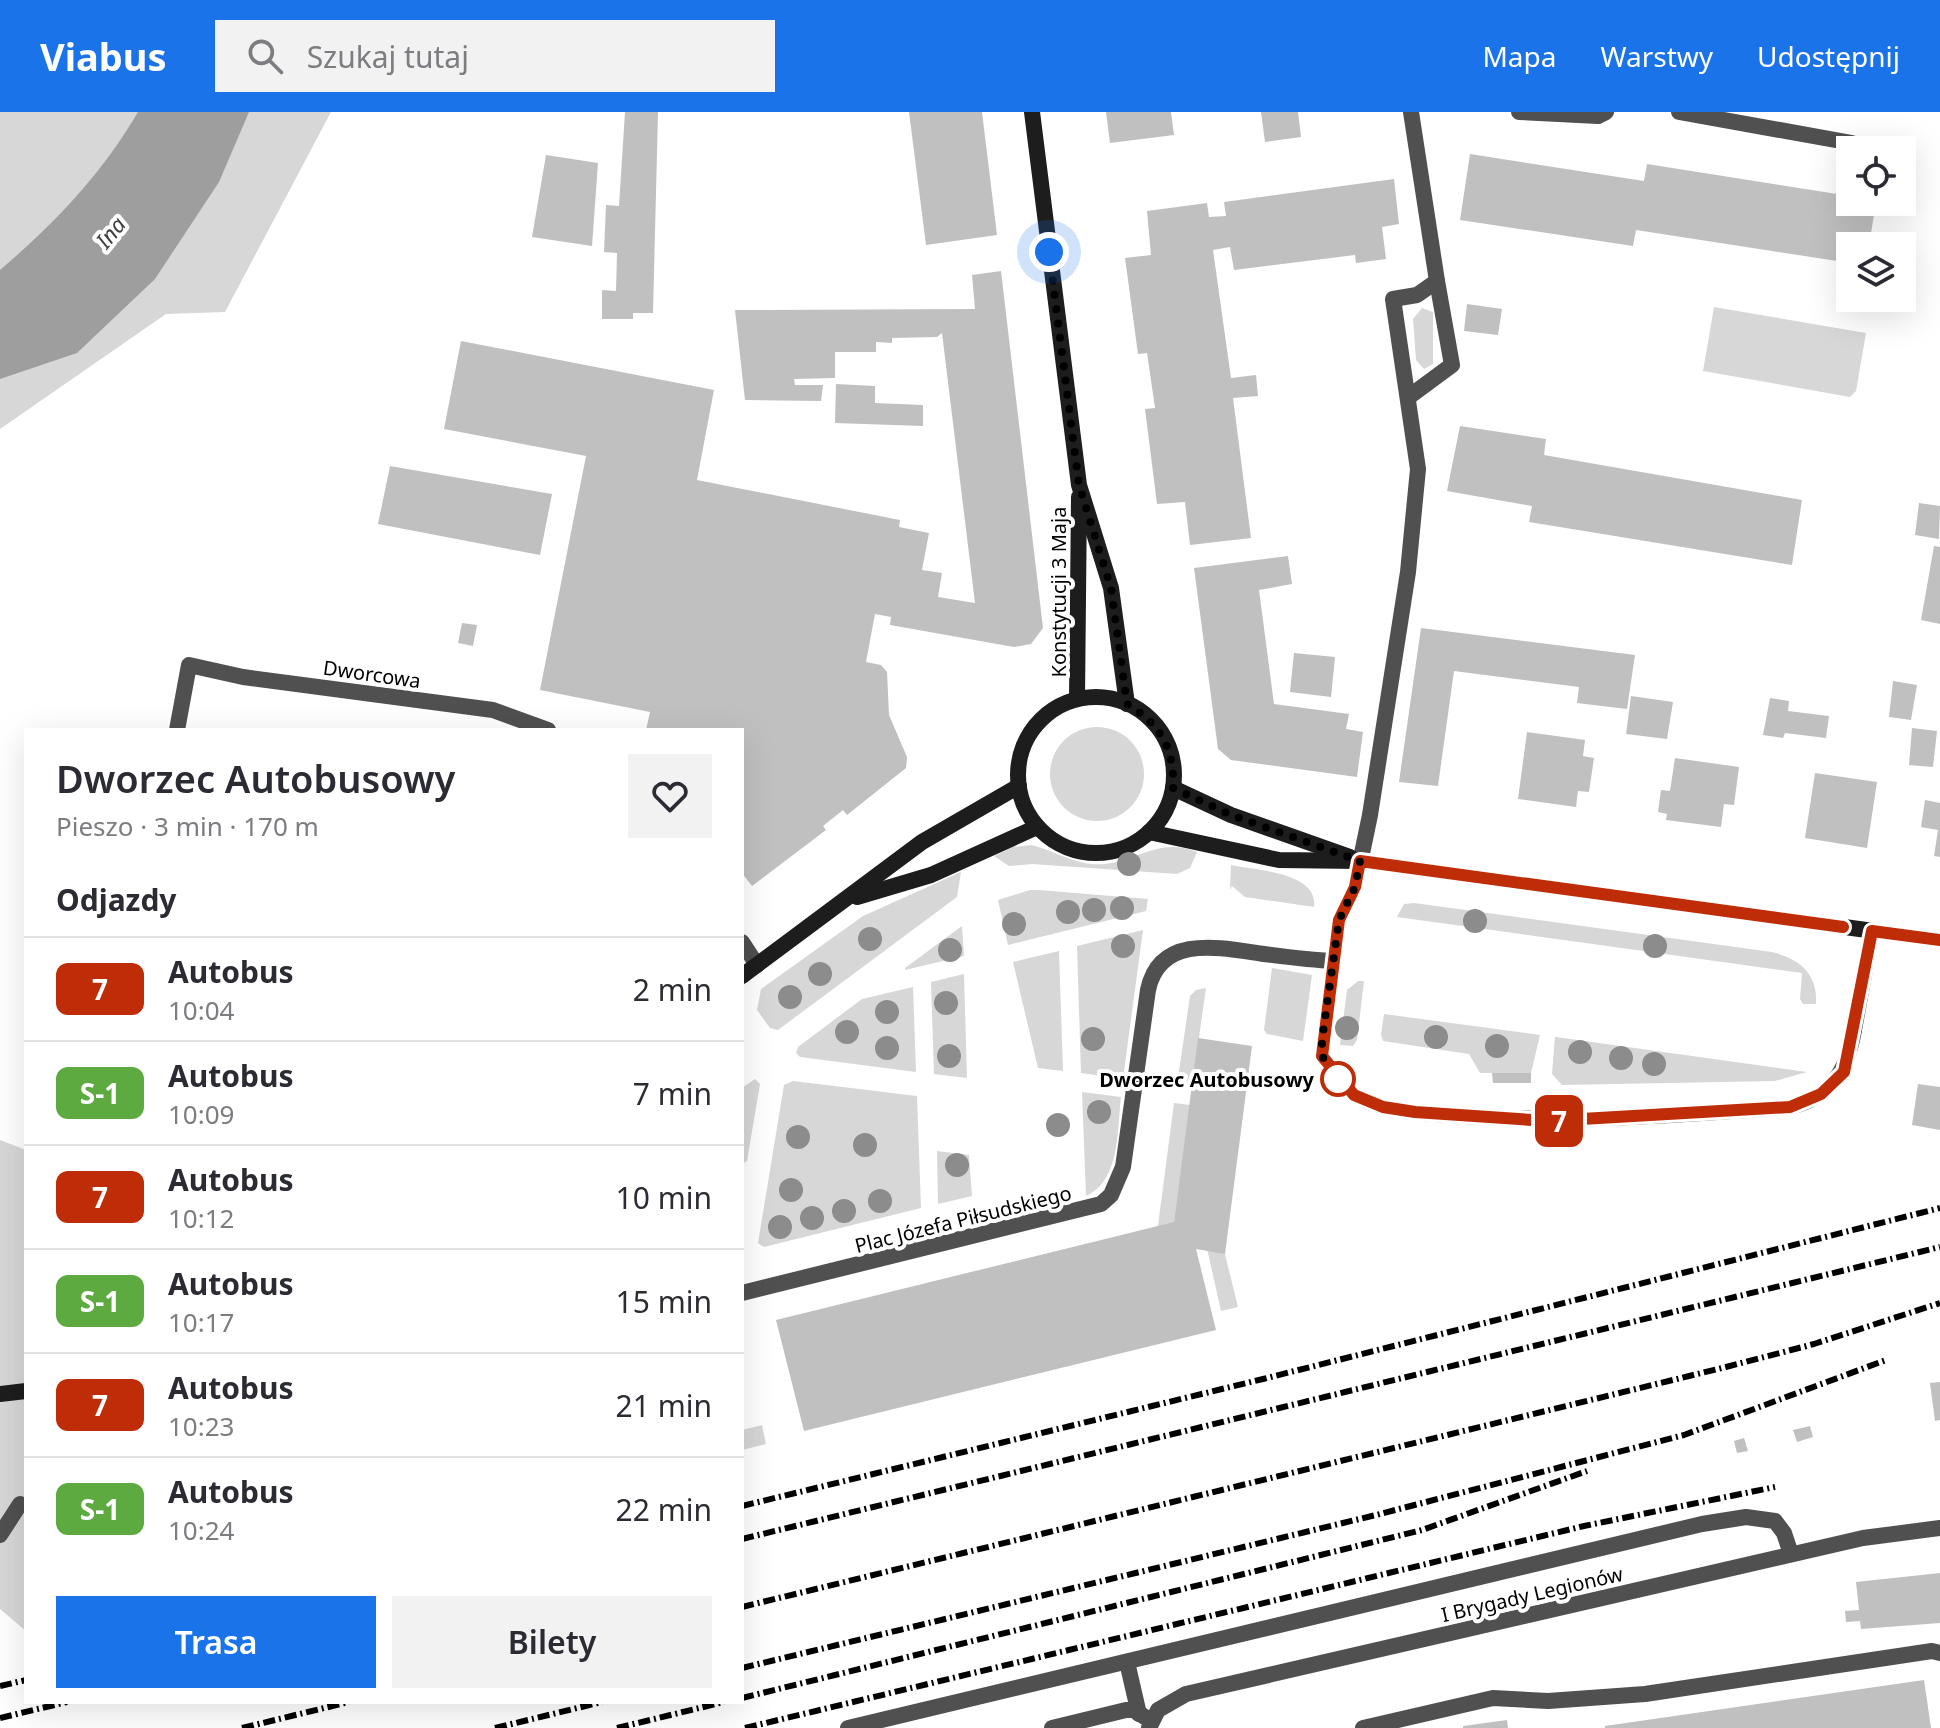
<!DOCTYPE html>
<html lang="pl">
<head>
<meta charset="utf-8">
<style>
  :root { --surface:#fff; --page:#f2f2f3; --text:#2b2b33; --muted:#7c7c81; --line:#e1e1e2; --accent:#1a73e8 }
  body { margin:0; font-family:"Noto Sans",sans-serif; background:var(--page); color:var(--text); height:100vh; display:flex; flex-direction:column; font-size:30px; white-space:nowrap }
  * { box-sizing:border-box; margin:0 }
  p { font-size:26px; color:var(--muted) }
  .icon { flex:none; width:44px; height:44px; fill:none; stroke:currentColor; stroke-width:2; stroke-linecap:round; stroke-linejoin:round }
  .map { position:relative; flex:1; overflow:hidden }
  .sheet { position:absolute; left:24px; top:616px; width:720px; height:976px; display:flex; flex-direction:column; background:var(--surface); border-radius:0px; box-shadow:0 8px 32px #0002 }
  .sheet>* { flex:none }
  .badge { padding:0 16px; border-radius:12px; font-size:28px; line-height:52px }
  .tools { position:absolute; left:1836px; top:24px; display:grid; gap:16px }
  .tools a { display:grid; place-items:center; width:80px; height:80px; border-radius:0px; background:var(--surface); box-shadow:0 8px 32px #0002; font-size:40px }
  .you { position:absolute; width:40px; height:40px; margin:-20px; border:6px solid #fff; border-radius:50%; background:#1a73e8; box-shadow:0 0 0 12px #1a73e833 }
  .map>.badge { position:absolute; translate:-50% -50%; box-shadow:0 0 0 4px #fff }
  h2 { padding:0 32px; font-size:30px; line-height:72px }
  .round { display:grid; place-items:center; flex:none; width:84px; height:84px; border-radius:0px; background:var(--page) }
  .summary { display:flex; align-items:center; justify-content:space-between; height:136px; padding:0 32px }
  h1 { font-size:38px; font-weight:600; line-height:60px }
  .primary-button { display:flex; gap:16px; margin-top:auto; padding:16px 32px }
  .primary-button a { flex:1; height:92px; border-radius:0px; background:var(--accent); color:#fff; font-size:32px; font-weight:600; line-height:92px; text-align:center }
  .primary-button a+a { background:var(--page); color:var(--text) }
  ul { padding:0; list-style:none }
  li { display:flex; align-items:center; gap:24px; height:104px; padding:0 32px; border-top:2px solid var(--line) }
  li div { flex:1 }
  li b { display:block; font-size:30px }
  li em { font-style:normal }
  li .badge { min-width:88px; font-weight:700; text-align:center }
  header { display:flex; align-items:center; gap:48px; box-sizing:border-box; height:112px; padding:0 40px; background:var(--accent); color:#fff }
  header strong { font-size:38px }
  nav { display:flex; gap:44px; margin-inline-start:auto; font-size:28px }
  .search { width:560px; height:72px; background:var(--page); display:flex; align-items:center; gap:20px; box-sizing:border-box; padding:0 28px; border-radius:0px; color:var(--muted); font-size:30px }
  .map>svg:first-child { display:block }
  .green { fill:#d7d7d7 }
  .water { fill:#9e9e9e }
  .building { fill:#c0c0c0 }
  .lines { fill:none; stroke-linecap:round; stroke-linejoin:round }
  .lane { stroke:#505050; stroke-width:16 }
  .street { stroke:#505050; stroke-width:16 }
  .secondary { stroke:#1d1d1d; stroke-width:16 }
  .rail { stroke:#000; stroke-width:6; stroke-dasharray:12 4 2 4; stroke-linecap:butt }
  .tree { fill:#8c8c8c }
  .line-casing { stroke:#fff; stroke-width:18 }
  .line { stroke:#bf2d08; stroke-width:12 }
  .walk { stroke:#000; stroke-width:8; stroke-dasharray:0 14.4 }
  .stop-dot { fill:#fff; stroke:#bf2d08; stroke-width:4 }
  .labels { text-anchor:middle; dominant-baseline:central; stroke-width:8; stroke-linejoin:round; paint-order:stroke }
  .street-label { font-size:20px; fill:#000; stroke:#fff }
  .stop-label { font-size:20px; font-weight:bold; fill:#000; stroke:#fff; text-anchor:end }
  .water-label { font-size:22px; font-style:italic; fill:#3f3f3f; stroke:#fff }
</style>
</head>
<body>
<header>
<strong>Viabus</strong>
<div class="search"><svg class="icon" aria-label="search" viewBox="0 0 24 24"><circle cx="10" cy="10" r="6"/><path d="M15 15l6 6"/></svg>Szukaj tutaj</div>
<nav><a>Mapa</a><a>Warstwy</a><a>Udostępnij</a></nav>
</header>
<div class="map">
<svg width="1940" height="1616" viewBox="0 0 1940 1616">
  <rect width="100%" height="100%" fill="#fff"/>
  <!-- green -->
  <g class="green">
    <path d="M0 0H331L225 200 166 202 0 317Z"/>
    <path d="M1714 195 1866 221 1856 279 1850 285 1703 259Z"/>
    <path d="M1422 196 1433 200V252L1424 257 1416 248 1413 207Z"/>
    <circle cx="1097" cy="662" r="47"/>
    <path d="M1031 733C1057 739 1077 755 1105 752 1139 748 1161 725 1197 740L1190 756 1177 762 1032 752 1009 754 994 744 1013 735Z"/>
    <path d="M1231 753C1253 758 1319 760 1314 795L1245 785 1232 774 1230 778Z"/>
    <path d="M961 760 957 785 778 918 770 916 757 898 761 877 863 804Z"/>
    <path d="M1030 778H1039L1148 787 1146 799 1008 833 998 788Z"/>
    <path d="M1414 791 1772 840C1800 847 1818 862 1816 892H1803L1800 887 1802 861 1397 805 1404 792Z"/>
    <path d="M962 814 964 844 905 858V856Z"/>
    <path d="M1143 818 1123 967 1081 961 1077 834Z"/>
    <path d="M1059 839 1063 959 1038 956 1013 850Z"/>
    <path d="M1272 856 1312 863 1303 929 1267 922 1264 918Z"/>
    <path d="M964 862 967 966 934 962 931 870Z"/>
    <path d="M1358 869H1364L1357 928 1353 934 1340 933 1347 878Z"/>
    <path d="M913 875 916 960 800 945 796 941 798 935 862 887Z"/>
    <path d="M1206 876 1192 975 1177 973 1190 884 1196 878Z"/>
    <path d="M1384 902 1540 923 1531 961H1480L1469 942 1383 929 1381 923Z"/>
    <path d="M1555 925H1556L1807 960 1775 969 1562 973 1552 962Z"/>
    <path d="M755 967 760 972 747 1049 742 1052V976Z"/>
    <path d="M793 969 917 984 921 1096 764 1135 758 1131 784 973Z"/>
    <path d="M1082 980 1121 985C1117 1017 1121 1068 1086 1084Z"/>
    <path d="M1174 991 1190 993 1171 1132 1156 1129Z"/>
    <path d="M0 1028 26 1038V1519L0 1497Z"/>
    <path d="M937 1039 969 1043 972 1084 938 1092Z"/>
    <path d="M1206 1132 1223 1134 1238 1195 1221 1199Z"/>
    <path d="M762 1313 766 1332 742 1338V1318Z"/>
  </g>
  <!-- water -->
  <path class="water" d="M138 0H249L219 70 155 167 77 241 0 267V158C55 111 101 63 138 0Z"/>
  <!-- building -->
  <g class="building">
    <path d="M625 0H658L653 201H633V207H602V178L616 179 617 141 604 140 606 93 619 94Z"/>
    <path d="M909 0H982L997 123 926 133Z"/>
    <path d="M1106 0H1171L1174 23 1110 31Z"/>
    <path d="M1261 0H1298L1301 25 1265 30Z"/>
    <path d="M1470 42 1644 69 1647 52 1850 84V90H1876L1869 134H1850V151L1636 118 1633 134 1460 108Z"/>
    <path d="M546 43 598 51 592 134 532 125Z"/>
    <path d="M1394 67 1399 112 1382 115 1386 147 1356 151 1355 143 1234 158 1230 135 1213 138 1231 266 1256 263 1258 284 1233 286 1251 426 1190 433 1185 390 1157 392 1145 297 1155 296 1147 241 1138 242 1125 146 1151 143 1147 99 1207 91 1209 105 1226 104 1224 90Z"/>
    <path d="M1001 159 1043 516 1031 532 1014 535 890 513 891 505 875 502 866 550 881 553 887 560 889 603 907 645 906 656 847 703 843 698 823 714 826 718 752 774 742 761V618H646L650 600 540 578 586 344 444 317 461 229 714 278 697 368 900 408 899 415 929 421 922 458 942 461 938 485 975 491 942 221 937 225 892 226V231L876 230V240H835V266L794 267 795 273H823L821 289 745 288 735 198 975 197 972 163Z"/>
    <path d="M1467 192 1502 197 1498 223 1464 219Z"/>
    <path d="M836 272 875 274V291L923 293V314L835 311Z"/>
    <path d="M1460 314 1546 327 1544 343 1802 388 1792 453 1529 410 1532 394 1447 379Z"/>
    <path d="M390 354 552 382 540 443 378 412Z"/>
    <path d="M1919 391 1940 394 1939 427 1915 423Z"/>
    <path d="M1934 434 1940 435V512L1921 508Z"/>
    <path d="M1288 444 1292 472 1259 478 1274 592 1349 602 1346 617 1363 620 1357 665 1231 648 1218 637 1194 456Z"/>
    <path d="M462 511 477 513 473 534 458 531Z"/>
    <path d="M1421 516 1635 543 1627 597 1577 591 1579 575 1454 559 1438 674 1399 670Z"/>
    <path d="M1294 541 1335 545 1331 585 1290 580Z"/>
    <path d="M1893 569 1917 573 1911 608 1889 605Z"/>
    <path d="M1631 584 1673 590 1667 627 1626 622Z"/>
    <path d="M1770 586 1789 589 1788 599 1829 604 1826 626 1785 621 1783 626 1763 623Z"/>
    <path d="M1912 616 1937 619 1933 655 1909 653Z"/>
    <path d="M1527 620 1585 628 1583 644 1594 646 1589 680 1578 679 1576 695 1518 687Z"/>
    <path d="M1675 646 1739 655 1734 693 1724 692 1721 715 1666 708 1667 702 1658 700 1661 678 1670 679Z"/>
    <path d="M1815 661 1877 670 1867 736 1805 726Z"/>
    <path d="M1925 688 1940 691V745L1934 744 1938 718 1921 715Z"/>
    <path d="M1198 926 1252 934 1225 1142 1196 1137 1216 1218 804 1319 776 1208 1174 1110Z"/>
    <path d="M1492 961H1531V971H1493Z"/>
    <path d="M1918 972 1940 975V1018L1912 1013Z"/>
    <path d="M1940 1270V1308L1935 1309 1930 1271Z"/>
    <path d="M1810 1314 1813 1325 1797 1330 1793 1318Z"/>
    <path d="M1744 1326 1748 1339 1737 1341 1734 1329Z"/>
    <path d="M1940 1461V1511L1861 1517 1860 1509 1846 1510 1845 1499 1859 1498 1856 1470Z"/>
    <path d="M1924 1568 1931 1616H1605V1614Z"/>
    <path d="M1507 1608 1508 1616H1463V1614Z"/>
  </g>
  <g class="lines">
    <!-- lane -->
    <g class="lane">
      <path d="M1411 0 1437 169 1417 183 1393 187 1418 357 1408 460 1370 703 1355 775 1339 808 1322 944C1332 958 1341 976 1358 985 1390 1002 1430 1001 1465 1004 1574 1011 1681 1003 1790 995 1832 984 1847 959 1854 918"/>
      <path d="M1519 0 1598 4 1606 0"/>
      <path d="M1679 0 1852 31"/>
      <path d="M1410 284 1452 253 1437 169"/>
      <path d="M742 1181 1101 1092 1111 1083 1123 1055 1148 878C1160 821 1222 836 1264 842 1287 845 1310 848 1333 849"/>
      <path d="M0 1423 20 1392"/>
      <path d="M1127 1550 1139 1602"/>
      <path d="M848 1616 1702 1412 1746 1405 1775 1409 1784 1421 1791 1442"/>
      <path d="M1363 1616 1493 1586 1548 1589 1645 1582 1932 1539 1940 1541"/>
    </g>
    <!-- street -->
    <g class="street">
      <path d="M177 618 189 553 243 565 493 598 548 618"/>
      <path d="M742 830 757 853"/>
      <path d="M1854 918 1872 819"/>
      <path d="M1052 1616 1126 1598H1134L1151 1609"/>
      <path d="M1149 1616 1158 1598 1186 1582 1863 1426 1940 1416"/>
    </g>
    <!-- secondary -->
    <g class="secondary">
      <path d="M1032 0 1079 373 1111 476 1127 592"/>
      <circle cx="1096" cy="663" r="78"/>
      <path d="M1077 587 1079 385"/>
      <path d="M1173 676 1231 703 1350 745"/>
      <path d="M1149 720 1279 748 1360 749 1940 828"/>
      <path d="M857 785 931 763 1037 715"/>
      <path d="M742 864 922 730 1019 674"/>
      <path d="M0 1282 26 1279"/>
    </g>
    <!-- rail -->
    <g class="rail">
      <path d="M742 1394 1263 1267 1940 1096"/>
      <path d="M742 1427 1940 1135"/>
      <path d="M742 1495 1726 1255 1814 1232 1940 1191"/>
      <path d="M742 1556 1376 1403 1684 1323 1886 1248"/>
      <path d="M0 1574 26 1568"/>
      <path d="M742 1586 1422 1418 1587 1359"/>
      <path d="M0 1606 67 1590"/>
      <path d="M242 1616 349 1590"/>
      <path d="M495 1616 602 1590"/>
      <path d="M617 1616 724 1590"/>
      <path d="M745 1616 1584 1414 1775 1375"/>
    </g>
  </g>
  <!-- trees -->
  <g class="tree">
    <circle cx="1129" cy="752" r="12"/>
    <circle cx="1122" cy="796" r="12"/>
    <circle cx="1094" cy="798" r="12"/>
    <circle cx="1068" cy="800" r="12"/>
    <circle cx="1475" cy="809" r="12"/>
    <circle cx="1014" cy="812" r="12"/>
    <circle cx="870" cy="827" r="12"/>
    <circle cx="1123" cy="834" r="12"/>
    <circle cx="1655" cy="834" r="12"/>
    <circle cx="950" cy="838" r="12"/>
    <circle cx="820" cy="862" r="12"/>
    <circle cx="790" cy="885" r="12"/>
    <circle cx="946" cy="891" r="12"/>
    <circle cx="887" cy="900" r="12"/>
    <circle cx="1347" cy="916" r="12"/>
    <circle cx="847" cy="920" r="12"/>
    <circle cx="1436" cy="925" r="12"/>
    <circle cx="1093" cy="927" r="12"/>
    <circle cx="1497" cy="934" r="12"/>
    <circle cx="887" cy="936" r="12"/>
    <circle cx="1580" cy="940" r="12"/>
    <circle cx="949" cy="944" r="12"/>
    <circle cx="1621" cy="946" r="12"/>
    <circle cx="1654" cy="952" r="12"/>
    <circle cx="1099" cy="1000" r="12"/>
    <circle cx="1058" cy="1013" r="12"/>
    <circle cx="798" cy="1025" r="12"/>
    <circle cx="865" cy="1033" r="12"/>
    <circle cx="957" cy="1053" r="12"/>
    <circle cx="791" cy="1078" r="12"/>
    <circle cx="880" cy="1089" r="12"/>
    <circle cx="844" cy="1099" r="12"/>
    <circle cx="812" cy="1106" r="12"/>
    <circle cx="780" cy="1115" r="12"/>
  </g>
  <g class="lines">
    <!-- line casing -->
    <g class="line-casing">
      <path id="line" d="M1843 815 1360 749 1355 775 1339 808 1322 944 1354 983 1383 995 1415 1000 1547 1009 1790 995 1821 982 1844 960 1872 819 1940 828"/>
    </g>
    <!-- line -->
    <use href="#line" class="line"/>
    <!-- walk -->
    <path class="walk" d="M1049 140 1079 373 1111 476 1127 592C1160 612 1175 637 1173 676L1231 703 1360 749 1355 775 1339 808 1322 928V944L1340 970 1338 967"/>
  </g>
  <!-- markers -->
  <circle class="stop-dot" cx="1338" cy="967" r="16"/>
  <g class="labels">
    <!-- street labels -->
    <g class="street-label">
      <text transform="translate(1058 480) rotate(-90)">Konstytucji 3 Maja</text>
      <text transform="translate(372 562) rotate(8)">Dworcowa</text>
      <text transform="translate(963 1107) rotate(-14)">Plac Józefa Piłsudskiego</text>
      <text transform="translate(1532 1482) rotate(-13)">I Brygady Legionów</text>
    </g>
    <!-- stop labels -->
    <g class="stop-label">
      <text x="1314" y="967">Dworzec Autobusowy</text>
    </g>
    <!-- water labels -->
    <g class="water-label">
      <text transform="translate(110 120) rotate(-51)">Ina</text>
    </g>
  </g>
</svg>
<div class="tools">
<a><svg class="icon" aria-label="locate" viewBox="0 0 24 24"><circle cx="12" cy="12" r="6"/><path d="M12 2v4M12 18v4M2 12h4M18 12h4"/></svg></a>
<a><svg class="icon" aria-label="layers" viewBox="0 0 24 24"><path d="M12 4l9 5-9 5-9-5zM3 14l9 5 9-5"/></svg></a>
</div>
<div class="you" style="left:1049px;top:140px"></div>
<b class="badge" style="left:1559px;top:1009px;background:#bf2d08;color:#fff">7</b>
<section class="sheet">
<div class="summary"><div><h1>Dworzec Autobusowy</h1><p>Pieszo · 3 min · 170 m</p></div><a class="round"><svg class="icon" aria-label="heart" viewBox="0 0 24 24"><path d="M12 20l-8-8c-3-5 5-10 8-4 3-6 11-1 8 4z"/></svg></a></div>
<h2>Odjazdy</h2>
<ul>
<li><span class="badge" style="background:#bf2d08;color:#fff">7</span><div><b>Autobus</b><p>10:04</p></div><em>2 min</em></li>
<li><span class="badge" style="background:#5daa41;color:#fff">S-1</span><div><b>Autobus</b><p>10:09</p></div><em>7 min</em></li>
<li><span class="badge" style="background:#bf2d08;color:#fff">7</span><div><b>Autobus</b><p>10:12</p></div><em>10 min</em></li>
<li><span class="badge" style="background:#5daa41;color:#fff">S-1</span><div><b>Autobus</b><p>10:17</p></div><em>15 min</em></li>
<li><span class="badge" style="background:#bf2d08;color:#fff">7</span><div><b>Autobus</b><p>10:23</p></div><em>21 min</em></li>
<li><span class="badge" style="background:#5daa41;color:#fff">S-1</span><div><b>Autobus</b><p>10:24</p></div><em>22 min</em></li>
</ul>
<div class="primary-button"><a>Trasa</a><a>Bilety</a></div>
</section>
</div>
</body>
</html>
